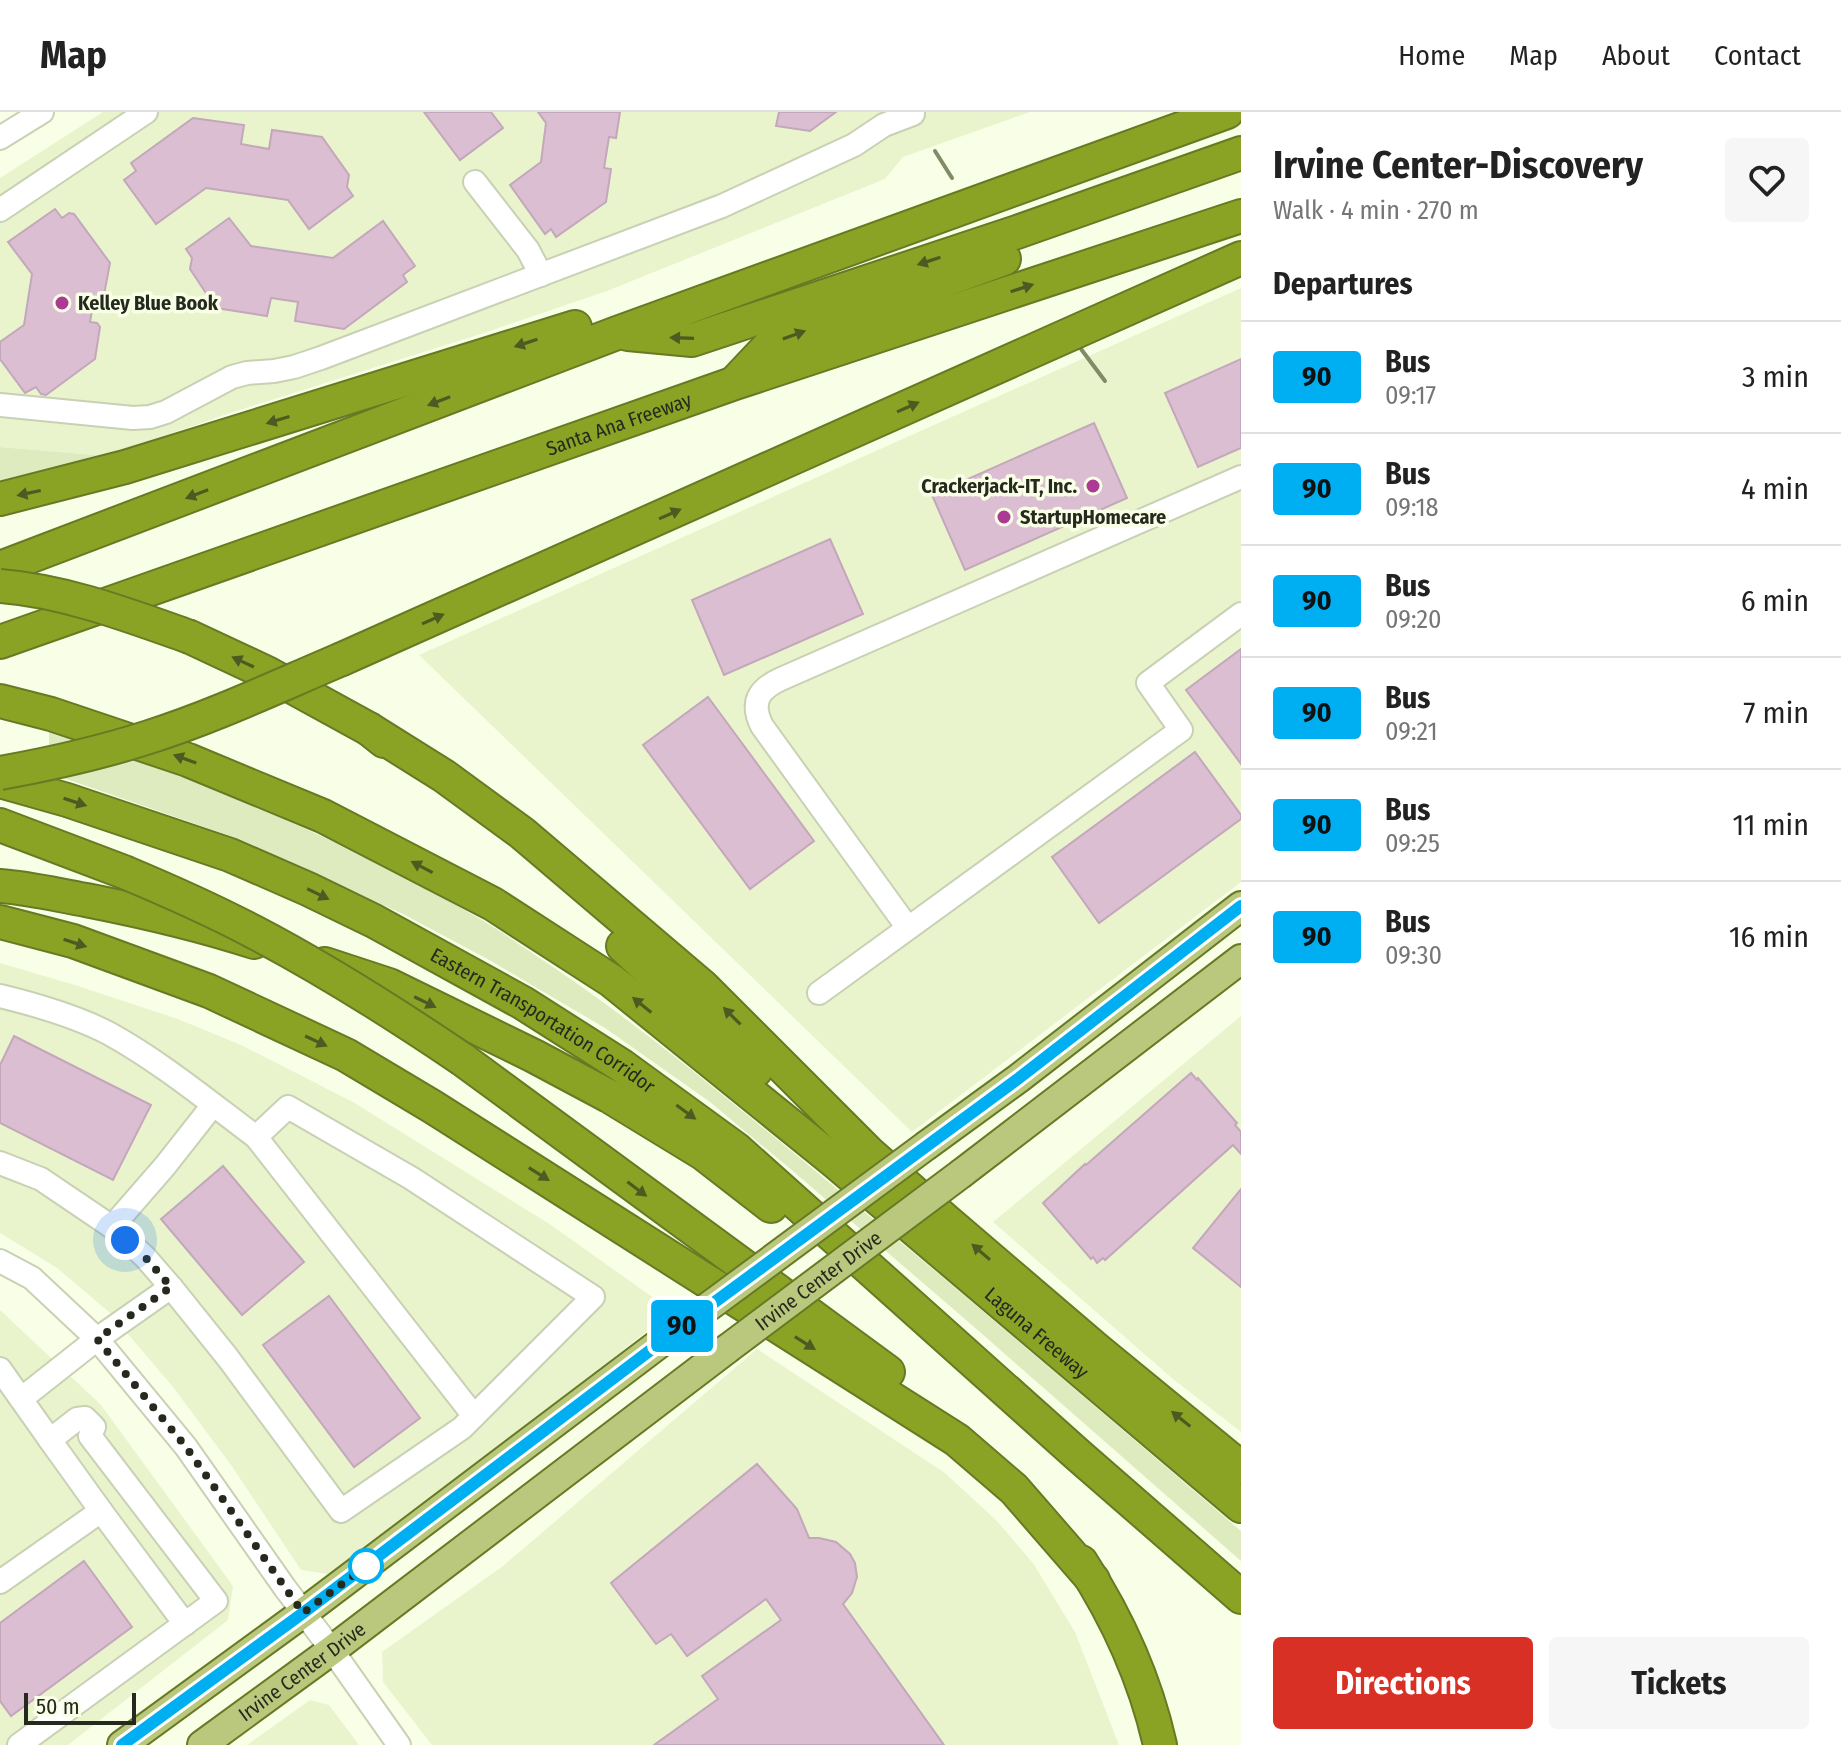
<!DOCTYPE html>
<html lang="en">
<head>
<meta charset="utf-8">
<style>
  :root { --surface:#fff; --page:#f6f6f6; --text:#222; --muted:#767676; --line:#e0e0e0; --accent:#d93025 }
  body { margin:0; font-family:"Fira Sans Condensed",sans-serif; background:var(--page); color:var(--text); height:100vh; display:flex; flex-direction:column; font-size:30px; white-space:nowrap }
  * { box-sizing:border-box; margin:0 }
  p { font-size:26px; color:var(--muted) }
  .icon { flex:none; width:44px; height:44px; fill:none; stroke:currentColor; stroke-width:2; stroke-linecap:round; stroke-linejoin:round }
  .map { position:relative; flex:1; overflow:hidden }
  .panel { display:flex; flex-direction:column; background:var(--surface); width:600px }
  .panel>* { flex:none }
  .badge { padding:0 16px; border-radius:6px; font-size:28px; line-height:52px }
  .scale { position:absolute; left:24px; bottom:20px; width:112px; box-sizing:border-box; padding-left:8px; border:4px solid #262a1e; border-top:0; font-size:22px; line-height:28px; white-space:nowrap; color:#262a1e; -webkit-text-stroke:6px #f8ffe6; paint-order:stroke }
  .you { position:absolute; width:40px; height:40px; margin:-20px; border:6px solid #fff; border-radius:50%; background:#1a73e8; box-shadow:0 0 0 12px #1a73e833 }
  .map>.badge { position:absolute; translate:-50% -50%; box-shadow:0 0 0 4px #fff }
  h2 { padding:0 32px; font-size:30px; line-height:72px }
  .round { display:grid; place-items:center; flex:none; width:84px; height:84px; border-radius:8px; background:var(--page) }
  .overview { display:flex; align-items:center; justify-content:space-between; height:136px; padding:0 32px }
  h1 { font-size:38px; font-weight:700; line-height:60px }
  .cta { display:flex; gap:16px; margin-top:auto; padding:16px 32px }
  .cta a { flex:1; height:92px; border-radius:8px; background:var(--accent); color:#fff; font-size:32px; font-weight:700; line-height:92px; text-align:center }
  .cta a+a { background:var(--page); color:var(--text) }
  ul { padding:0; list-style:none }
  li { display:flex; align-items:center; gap:24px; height:112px; padding:0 32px; border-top:2px solid var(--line) }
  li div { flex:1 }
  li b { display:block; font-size:30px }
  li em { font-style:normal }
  li .badge { min-width:88px; font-weight:700; text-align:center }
  header { display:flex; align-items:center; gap:48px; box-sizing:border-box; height:112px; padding:0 40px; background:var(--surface); border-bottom:2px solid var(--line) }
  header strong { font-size:38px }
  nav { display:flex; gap:44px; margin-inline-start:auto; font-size:28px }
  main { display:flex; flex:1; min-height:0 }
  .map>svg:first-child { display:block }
  .built { fill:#e9f4cd }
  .green { fill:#deebbf }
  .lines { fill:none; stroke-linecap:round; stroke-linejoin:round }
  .stream { stroke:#808b67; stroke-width:4 }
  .building { fill:#dbbed1; stroke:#c3a7ba; stroke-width:2 }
  .minor-casing { stroke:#c8d1b3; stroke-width:26 }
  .major-casing { stroke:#677923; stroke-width:32 }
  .highway-casing { stroke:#677923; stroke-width:36 }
  .minor { stroke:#fff; stroke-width:22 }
  .major { stroke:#b9c87c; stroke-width:28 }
  .highway { stroke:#8aa325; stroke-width:32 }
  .major-bridge-casing { stroke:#677923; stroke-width:32; stroke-linecap:butt }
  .highway-bridge-casing { stroke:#677923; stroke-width:36; stroke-linecap:butt }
  .major-bridge { stroke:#b9c87c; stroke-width:28 }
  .highway-bridge { stroke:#8aa325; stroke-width:32 }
  .oneway { fill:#4e5a21 }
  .line-casing { stroke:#fff; stroke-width:18 }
  .line { stroke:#00aff2; stroke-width:12 }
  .walk { stroke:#262a1e; stroke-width:8; stroke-dasharray:0 14.4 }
  .poi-dot { fill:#ac3993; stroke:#f8ffe6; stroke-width:3 }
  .stop-dot { fill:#fff; stroke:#00aff2; stroke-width:4 }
  .labels { text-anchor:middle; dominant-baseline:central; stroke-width:7; stroke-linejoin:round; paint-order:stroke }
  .poi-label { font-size:20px; font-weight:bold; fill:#262a1e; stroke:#f8ffe6; text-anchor:start }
  .street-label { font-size:20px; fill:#262a1e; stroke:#f8ffe6 }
</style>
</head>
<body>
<header>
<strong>Map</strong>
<nav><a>Home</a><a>Map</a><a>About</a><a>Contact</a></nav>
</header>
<main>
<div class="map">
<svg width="1241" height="1633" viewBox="0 0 1241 1633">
  <rect width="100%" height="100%" fill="#f8ffe6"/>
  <!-- built -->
  <g class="built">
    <path d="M103 0H1030L903 45 885 67 607 179 484 221 227 302 107 344 0 335V66Z"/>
    <path d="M1241 176V770L912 1020 419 543Z"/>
    <path d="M0 851 75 873 178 907 241 933 353 990 551 1113 672 1199 505 1332 334 1463 301 1458 231 1353 173 1275 110 1201 57 1156 0 1121Z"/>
    <path d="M1241 904V1320L1173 1267 993 1110Z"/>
    <path d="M0 1198 101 1293 233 1474 228 1508 68 1633H0Z"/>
    <path d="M757 1237 945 1361 996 1408 1033 1451 1075 1520 1119 1633H432L383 1570 382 1540 503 1454Z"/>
    <path d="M310 1588 329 1593 359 1633H247Z"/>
  </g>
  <!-- green -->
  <g class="green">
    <path d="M0 335 107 344 61 357 0 370Z"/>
    <path d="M49 612C198 668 342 726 480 807 499 818 517 831 535 843 631 906 718 979 807 1052 953 1173 1097 1296 1241 1419V1449L973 1214 794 1060 710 990 605 916 491 849 403 802 233 725 49 661Z"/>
  </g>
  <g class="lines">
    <!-- stream -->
    <g class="stream">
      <path d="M935 39 952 66"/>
      <path d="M1081 237 1105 269"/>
    </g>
  </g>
  <!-- building -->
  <g class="building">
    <path d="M424 0H491L503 16 460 48Z"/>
    <path d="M538 0H620L616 26 609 25 605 50 604 56 611 57 606 90 556 125 551 117 545 122 510 73 541 50 546 11Z"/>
    <path d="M779 0H836L810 19 776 14Z"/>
    <path d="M193 6 244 13 241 32 269 37 272 18 322 25 349 63 347 75 353 84 309 117 288 88 206 76 156 112 124 68 136 59 131 51Z"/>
    <path d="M55 97 62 106 69 101 74 102 110 151 103 188 94 187 90 210 97 211 100 215 95 247 46 283 41 282 36 275 25 281 0 247V230L24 213 32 162 8 130Z"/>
    <path d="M229 106 251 134 333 146 383 109 415 154 403 163 407 170 344 217 295 209 298 190 271 186 267 204 216 196 190 157 192 146 186 137Z"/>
    <path d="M1241 247V336L1198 355 1165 281Z"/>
    <path d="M1094 311 1127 386 965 458 932 383Z"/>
    <path d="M830 427 863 502 724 563 692 488Z"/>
    <path d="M1241 537V652L1186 578Z"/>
    <path d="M708 585 814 729 750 777 643 633Z"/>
    <path d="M1195 640 1241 703V707L1099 811 1052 745Z"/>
    <path d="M14 924 151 993 113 1068 0 1011V953Z"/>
    <path d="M1191 961 1197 968 1198 966 1237 1011 1235 1013 1241 1020V1042L1233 1033 1105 1148 1103 1146 1097 1151 1093 1145 1091 1147 1043 1091 1085 1052 1086 1053Z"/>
    <path d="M223 1054 304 1150 242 1203 161 1107Z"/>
    <path d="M1241 1077V1175L1193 1136Z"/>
    <path d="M329 1184 420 1306 354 1355 263 1233Z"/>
    <path d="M757 1352 797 1397 809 1426H819L836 1430 850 1442 855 1451 857 1465 852 1481 843 1492 944 1633H654L718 1587 702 1564 781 1508 766 1487 687 1544 671 1522 656 1532 611 1471Z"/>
    <path d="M84 1449 132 1515 11 1604 0 1589V1511Z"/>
  </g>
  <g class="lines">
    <!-- minor casing -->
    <g class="minor-casing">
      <g id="minor">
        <path d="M0 26 42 0"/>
        <path d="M475 70 528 138 541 163"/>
        <path d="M0 98 146 0"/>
        <path d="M0 293 133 306 150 305 166 300 232 265 247 261 274 259 294 255 321 246 722 94 854 33 884 13 913 2"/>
        <path d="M908 816 762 614C750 590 759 577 781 567L1241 365"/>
        <path d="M819 881 1181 618 1148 571 1241 502"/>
        <path d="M0 884C37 893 76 904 110 922 162 951 208 989 256 1025L288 995 411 1066 593 1185 462 1316 341 1399 228 1246 171 1175"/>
        <path d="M256 1025 474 1304"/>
        <path d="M0 1051 41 1067 112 1115 145 1145 171 1175 97 1227 21 1287 0 1257"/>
        <path d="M112 1115 165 1054 213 993"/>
        <path d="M0 1149 32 1166 97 1227 186 1335 285 1476 332 1538 399 1633"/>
        <path d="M50 1328 101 1399 185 1512"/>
        <path d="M0 1470 101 1399"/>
        <path d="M19 1633 216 1489 90 1324 94 1315 85 1306 77 1307 50 1328 21 1287"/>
      </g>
    </g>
    <!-- major casing -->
    <g class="major-casing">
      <g id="major">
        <path d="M927 1033 1019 966 1241 794"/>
        <path d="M962 1061 1241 847"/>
        <path d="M122 1633 303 1501 689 1209"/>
        <path id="s1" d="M202 1633 332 1538 727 1237"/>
      </g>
    </g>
    <!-- highway casing -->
    <g class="highway-casing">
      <g id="highway">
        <path d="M628 222 692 228 1017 120 1241 41"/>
        <path d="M737 268 772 231 1004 147"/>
        <path d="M0 387 125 355 575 215"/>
        <path d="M0 456 617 221 1227 0"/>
        <path d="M190 525 267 561 369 617 384 629"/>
        <path id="s2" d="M0 530 735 271 1241 104"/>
        <path d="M342 547 1241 146"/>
        <path id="s3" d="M0 589 51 602 188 648 323 704 493 792 612 869 833 1048 1241 1394"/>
        <path d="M369 617 444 664 522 721 703 875 869 1041 944 1107 1097 1238 1241 1356"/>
        <path id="s4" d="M0 669 67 688 230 743 308 777 374 809 523 891 622 954 736 1037 1078 1343 1241 1485"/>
        <path d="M0 713 124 760"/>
        <path d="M0 774C29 776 57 783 86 788 142 799 199 812 254 830"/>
        <path d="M0 810 73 829 209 879 346 943 433 995 957 1328 1014 1377 1093 1468"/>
        <path d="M623 834 756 958"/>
        <path d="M325 852 389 873 534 944 609 984 704 1042 771 1094"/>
        <path d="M462 947 888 1260"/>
        <path d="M1081 1450C1118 1507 1145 1566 1160 1633"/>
      </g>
    </g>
    <!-- minor -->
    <use href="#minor" class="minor"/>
    <!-- major -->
    <use href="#major" class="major"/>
    <!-- highway -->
    <use href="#highway" class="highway"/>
    <!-- major-bridge casing -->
    <g class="major-bridge-casing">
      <g id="major-bridge">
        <path d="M689 1209 927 1033"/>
        <path id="s5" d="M727 1237 962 1061"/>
      </g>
    </g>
    <!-- highway-bridge casing -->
    <g class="highway-bridge-casing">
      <g id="highway-bridge">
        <path d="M0 474C65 479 128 503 190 525"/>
        <path d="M0 661C50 652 100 641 149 625 215 604 278 574 342 547"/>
        <path d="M124 760C167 778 210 797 252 819 325 857 394 901 462 947"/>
      </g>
    </g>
    <!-- major-bridge -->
    <use href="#major-bridge" class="major-bridge"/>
    <!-- highway-bridge -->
    <use href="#highway-bridge" class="highway-bridge"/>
  </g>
  <!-- one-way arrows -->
  <defs><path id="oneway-solid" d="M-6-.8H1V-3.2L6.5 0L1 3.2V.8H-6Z" transform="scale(2)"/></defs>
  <g class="oneway">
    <use href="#oneway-solid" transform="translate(929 149) rotate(162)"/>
    <use href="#oneway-solid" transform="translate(1022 176) rotate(-18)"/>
    <use href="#oneway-solid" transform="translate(794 223) rotate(-20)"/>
    <use href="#oneway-solid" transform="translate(682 226) rotate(-178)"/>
    <use href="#oneway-solid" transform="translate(526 231) rotate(162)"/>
    <use href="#oneway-solid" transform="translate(439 289) rotate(159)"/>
    <use href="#oneway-solid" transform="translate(908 295) rotate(-24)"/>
    <use href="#oneway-solid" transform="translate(278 308) rotate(163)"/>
    <use href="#oneway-solid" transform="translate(29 381) rotate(168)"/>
    <use href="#oneway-solid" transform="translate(197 382) rotate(159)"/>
    <use href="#oneway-solid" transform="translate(670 402) rotate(-24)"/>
    <use href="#oneway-solid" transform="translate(433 507) rotate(-24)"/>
    <use href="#oneway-solid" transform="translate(243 550) rotate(-155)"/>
    <use href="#oneway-solid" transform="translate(185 647) rotate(-160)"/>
    <use href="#oneway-solid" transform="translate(75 690) rotate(18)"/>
    <use href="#oneway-solid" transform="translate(422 755) rotate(-152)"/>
    <use href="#oneway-solid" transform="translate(318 782) rotate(26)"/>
    <use href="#oneway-solid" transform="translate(75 831) rotate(18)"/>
    <use href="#oneway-solid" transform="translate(425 890) rotate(26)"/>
    <use href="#oneway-solid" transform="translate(642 893) rotate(-141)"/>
    <use href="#oneway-solid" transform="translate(732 904) rotate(-135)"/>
    <use href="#oneway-solid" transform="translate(316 929) rotate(25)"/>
    <use href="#oneway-solid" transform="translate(686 1000) rotate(36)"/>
    <use href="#oneway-solid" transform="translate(539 1062) rotate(32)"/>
    <use href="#oneway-solid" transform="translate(637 1077) rotate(37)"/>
    <use href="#oneway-solid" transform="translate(981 1140) rotate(-139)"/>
    <use href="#oneway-solid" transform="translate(805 1231) rotate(32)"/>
    <use href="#oneway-solid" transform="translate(1181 1307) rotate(-141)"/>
  </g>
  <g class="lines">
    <!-- line casing -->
    <g class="line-casing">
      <path id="line" d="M122 1633 303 1501 689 1209 1019 966 1241 794"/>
    </g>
    <!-- line -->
    <use href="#line" class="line"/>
    <!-- walk -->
    <path class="walk" d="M125 1128 145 1145 171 1175 97 1227 186 1335 303 1501 377 1446 366 1454"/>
  </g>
  <!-- markers -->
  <g class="poi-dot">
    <circle cx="62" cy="191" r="8"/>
    <circle cx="1093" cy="374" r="8"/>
    <circle cx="1004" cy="405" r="8"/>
  </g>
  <circle class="stop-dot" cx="366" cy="1454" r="16"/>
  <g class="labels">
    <!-- poi labels -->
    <g class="poi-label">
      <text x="78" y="191">Kelley Blue Book</text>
      <text x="1077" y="374" text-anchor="end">Crackerjack-IT, Inc.</text>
      <text x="1020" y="405">StartupHomecare</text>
    </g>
    <!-- street labels -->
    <g class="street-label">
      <text stroke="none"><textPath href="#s2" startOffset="656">Santa Ana Freeway</textPath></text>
      <text stroke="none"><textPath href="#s4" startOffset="596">Eastern Transportation Corridor</textPath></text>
      <text stroke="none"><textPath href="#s5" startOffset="114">Irvine Center Drive</textPath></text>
      <text stroke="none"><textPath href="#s3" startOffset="1228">Laguna Freeway</textPath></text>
      <text stroke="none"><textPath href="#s1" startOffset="124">Irvine Center Drive</textPath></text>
    </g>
  </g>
</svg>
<div class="scale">50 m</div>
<div class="you" style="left:125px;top:1128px"></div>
<b class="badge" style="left:682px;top:1214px;background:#00aff2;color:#111">90</b>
</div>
<section class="panel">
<div class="overview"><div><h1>Irvine Center-Discovery</h1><p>Walk · 4 min · 270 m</p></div><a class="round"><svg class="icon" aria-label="heart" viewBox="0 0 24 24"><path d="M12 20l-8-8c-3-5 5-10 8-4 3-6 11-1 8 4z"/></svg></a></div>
<h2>Departures</h2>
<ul>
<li><span class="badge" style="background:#00aff2;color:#111">90</span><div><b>Bus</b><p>09:17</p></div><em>3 min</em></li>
<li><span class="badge" style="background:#00aff2;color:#111">90</span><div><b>Bus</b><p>09:18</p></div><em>4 min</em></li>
<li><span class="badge" style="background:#00aff2;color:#111">90</span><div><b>Bus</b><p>09:20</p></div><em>6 min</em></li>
<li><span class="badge" style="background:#00aff2;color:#111">90</span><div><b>Bus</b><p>09:21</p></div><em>7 min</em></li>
<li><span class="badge" style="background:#00aff2;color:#111">90</span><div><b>Bus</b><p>09:25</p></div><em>11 min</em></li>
<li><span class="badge" style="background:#00aff2;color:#111">90</span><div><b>Bus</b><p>09:30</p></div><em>16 min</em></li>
</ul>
<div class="cta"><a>Directions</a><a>Tickets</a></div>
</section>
</main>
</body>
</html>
